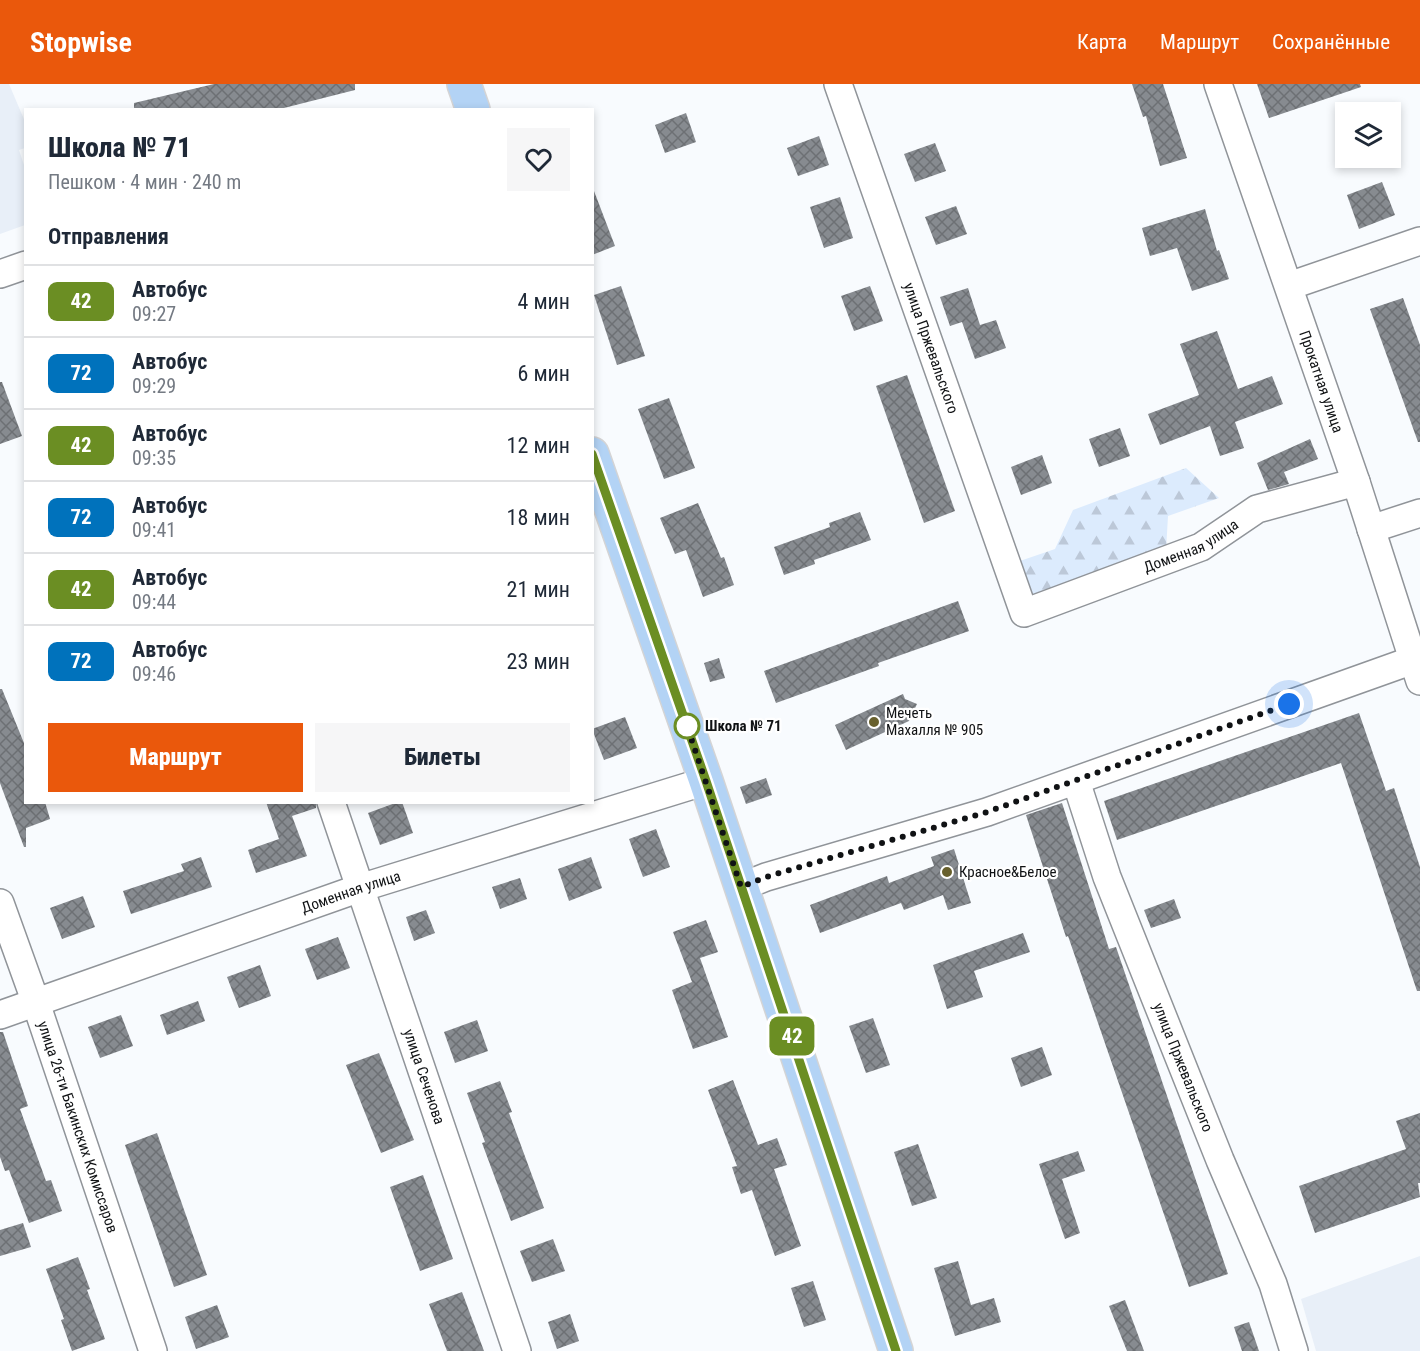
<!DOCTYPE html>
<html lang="ru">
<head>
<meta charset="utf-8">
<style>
  :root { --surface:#fff; --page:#f6f6f7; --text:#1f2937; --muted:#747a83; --line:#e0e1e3; --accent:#ea580c }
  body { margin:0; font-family:"Roboto Condensed",sans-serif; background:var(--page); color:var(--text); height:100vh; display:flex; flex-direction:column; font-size:22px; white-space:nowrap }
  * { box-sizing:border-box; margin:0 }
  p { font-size:20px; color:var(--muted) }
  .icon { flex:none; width:33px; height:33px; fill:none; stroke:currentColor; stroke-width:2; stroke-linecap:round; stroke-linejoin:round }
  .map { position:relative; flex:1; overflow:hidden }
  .drawer { position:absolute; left:24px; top:24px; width:570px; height:696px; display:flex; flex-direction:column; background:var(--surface); border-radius:0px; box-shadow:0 3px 9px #0003 }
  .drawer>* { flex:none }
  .badge { padding:0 12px; border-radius:9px; font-size:21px; line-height:39px }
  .controls { position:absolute; left:1335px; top:18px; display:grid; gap:12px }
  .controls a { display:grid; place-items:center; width:66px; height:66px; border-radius:0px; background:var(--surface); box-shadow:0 3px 9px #0003; font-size:30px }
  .you { position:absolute; width:30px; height:30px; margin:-15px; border:4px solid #fff; border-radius:50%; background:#1a73e8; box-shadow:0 0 0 9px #1a73e833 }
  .map>.badge { position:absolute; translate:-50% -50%; box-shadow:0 0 0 3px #fff }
  h2 { padding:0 24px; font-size:22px; line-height:54px }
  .round { display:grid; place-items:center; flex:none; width:63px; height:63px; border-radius:0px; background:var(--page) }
  .head { display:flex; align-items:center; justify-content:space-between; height:102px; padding:0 24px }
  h1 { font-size:28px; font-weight:800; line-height:45px }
  .button { display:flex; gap:12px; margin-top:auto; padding:12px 24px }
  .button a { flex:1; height:69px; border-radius:0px; background:var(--accent); color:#fff; font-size:24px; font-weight:800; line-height:69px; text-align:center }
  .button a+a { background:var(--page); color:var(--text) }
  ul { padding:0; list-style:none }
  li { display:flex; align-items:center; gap:18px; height:72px; padding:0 24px; border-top:2px solid var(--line) }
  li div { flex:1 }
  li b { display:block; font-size:22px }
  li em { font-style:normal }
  li .badge { min-width:66px; font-weight:700; text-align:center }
  header { display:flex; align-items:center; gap:36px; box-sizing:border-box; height:84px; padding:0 30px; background:var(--accent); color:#fff }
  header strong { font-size:28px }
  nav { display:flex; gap:33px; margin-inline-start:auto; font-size:21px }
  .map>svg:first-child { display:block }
  .built { fill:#e8eff8 }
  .forest { fill:url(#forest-firs) }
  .building { fill:url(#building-cross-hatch) }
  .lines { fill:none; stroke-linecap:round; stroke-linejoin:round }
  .minor-casing { stroke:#909499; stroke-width:30 }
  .major-casing { stroke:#d4d4d5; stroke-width:36 }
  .minor { stroke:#fff; stroke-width:27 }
  .major { stroke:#b3d3f5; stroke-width:33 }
  .line-casing { stroke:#fff; stroke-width:14 }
  .line { stroke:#6b8e23; stroke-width:9 }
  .walk { stroke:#101214; stroke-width:6; stroke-dasharray:0 10.8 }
  .poi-dot { fill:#68602d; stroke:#fff; stroke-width:2 }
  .stop-dot { fill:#fff; stroke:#6b8e23; stroke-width:3 }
  .labels { text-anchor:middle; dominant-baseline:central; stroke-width:4.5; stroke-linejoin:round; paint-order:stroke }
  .street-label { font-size:15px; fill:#101214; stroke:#fff }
  .poi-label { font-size:15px; fill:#101214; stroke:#fff; text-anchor:start }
  .stop-label { font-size:15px; font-weight:bold; fill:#101214; stroke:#fff; text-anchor:start }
</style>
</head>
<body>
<header>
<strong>Stopwise</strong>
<nav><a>Карта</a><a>Маршрут</a><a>Сохранённые</a></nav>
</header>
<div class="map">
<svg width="1420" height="1267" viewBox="0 0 1420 1267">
  <defs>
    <pattern id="forest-firs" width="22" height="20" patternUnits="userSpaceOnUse" patternTransform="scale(1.5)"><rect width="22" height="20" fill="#dcebfd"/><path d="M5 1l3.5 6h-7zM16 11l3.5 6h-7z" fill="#bcc8d8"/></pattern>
    <pattern id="building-cross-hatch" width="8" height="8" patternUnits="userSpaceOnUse" patternTransform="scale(1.5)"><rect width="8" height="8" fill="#878b90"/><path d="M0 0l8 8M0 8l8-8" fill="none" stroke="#6d7074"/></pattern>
  </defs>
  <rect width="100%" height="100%" fill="#f8fbfe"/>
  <!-- built -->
  <g class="built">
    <path d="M0 0H9L26 40 25 64 19 66 25 84V141L0 150Z"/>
    <path d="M1420 1172V1267H1316L1301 1215Z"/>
  </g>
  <!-- forest -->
  <path class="forest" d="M1186 384 1219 414 1168 432 1166 467 1032 515 1017 478 1055 465 1073 426Z"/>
  <!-- building -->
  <g class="building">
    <path d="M214 0H355V6L276 26H134V19Z"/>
    <path d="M1132 0H1163L1187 74 1160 82 1146 32 1143 33Z"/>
    <path d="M1257 0H1360L1361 3 1269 34Z"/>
    <path d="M686 29 696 58 665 69 655 41Z"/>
    <path d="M819 52 829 81 798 92 787 64Z"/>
    <path d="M935 59 946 87 915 98 904 70Z"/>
    <path d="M1382 98 1395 131 1359 145 1347 111Z"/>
    <path d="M592 107H594L615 162 592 171Z"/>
    <path d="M840 113 853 154 824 164 810 123Z"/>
    <path d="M956 122 967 150 936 161 925 133Z"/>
    <path d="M1205 125 1217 167 1219 166 1229 195 1192 207 1177 164 1150 172 1142 144Z"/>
    <path d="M621 202 645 272 617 281 594 211Z"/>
    <path d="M870 202 883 237 854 247 841 212Z"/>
    <path d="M968 204 980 241 996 236 1006 264 975 275 962 238 950 242 940 213Z"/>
    <path d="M1403 214 1420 261V358H1418L1370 225Z"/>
    <path d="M1217 247 1238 305 1272 292 1283 320 1235 338 1244 364 1220 372 1210 342 1160 361 1148 330 1199 311 1180 260Z"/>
    <path d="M907 291 955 427 924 439 876 302Z"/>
    <path d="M0 298H2L22 352 0 360Z"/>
    <path d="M669 314 695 384 664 395 638 325Z"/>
    <path d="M1120 344 1130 372 1099 383 1089 355Z"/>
    <path d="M1310 355 1318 375 1284 388 1289 400 1268 406 1257 379Z"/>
    <path d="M1042 371 1052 399 1021 411 1011 383Z"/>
    <path d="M698 419 721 474 724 473 734 501 703 513 686 466 675 470 660 434Z"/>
    <path d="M860 428 871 456 814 476 815 480 784 491 774 463 830 443 829 439Z"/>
    <path d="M958 517 969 547 878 579 879 582 776 619 764 587Z"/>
    <path d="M719 574 725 594 710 598 704 579Z"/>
    <path d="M0 605H2L26 664V718H45L50 735 26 744V763H24L0 699Z"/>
    <path d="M903 610 905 615 917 620 909 637 846 666 835 641Z"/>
    <path d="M1359 629 1386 707 1394 704 1420 783V907H1417L1341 679 1117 756 1104 717Z"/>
    <path d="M625 633 637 664 604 676 592 645Z"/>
    <path d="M766 694 772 711 746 720 740 703Z"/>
    <path d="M266 718H316V724L292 732 307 772 256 789 248 766 279 755Z"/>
    <path d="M398 718H402L413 749 380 761 368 729Z"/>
    <path d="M1062 719 1109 865 1116 863 1228 1190 1189 1203 1068 852 1066 853 1026 731Z"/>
    <path d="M656 745 670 783 643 793 629 755Z"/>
    <path d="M954 765 971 819 948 826 943 811 904 826 901 819 820 849 810 821 887 792 889 799 934 782 931 773Z"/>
    <path d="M201 773 212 803 131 830 123 807 184 787 181 780Z"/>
    <path d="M591 773 602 804 569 817 558 785Z"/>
    <path d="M520 794 527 815 500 825 492 803Z"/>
    <path d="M83 812 95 843 62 855 50 824Z"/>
    <path d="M1174 815 1181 834 1151 844 1144 826Z"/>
    <path d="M426 826 435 849 414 857 406 833Z"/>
    <path d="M706 836 718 868 700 874 728 953 693 965 672 906 692 898 673 848Z"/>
    <path d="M1023 849 1030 868 974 887 983 913 947 925 933 881Z"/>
    <path d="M338 853 350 884 317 896 305 865Z"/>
    <path d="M260 881 271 912 239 924 227 893Z"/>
    <path d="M198 917 205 937 167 951 160 931Z"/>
    <path d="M121 931 133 962 100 974 88 943Z"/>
    <path d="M873 934 890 981 866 989 849 942Z"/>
    <path d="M477 936 488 967 455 979 444 948Z"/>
    <path d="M0 948H3L28 1022 20 1025 46 1097 51 1096 62 1127 29 1139 9 1086 5 1087 0 1073Z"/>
    <path d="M1042 963 1052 991 1021 1003 1011 974Z"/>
    <path d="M379 969 414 1056 381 1069 346 981Z"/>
    <path d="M733 996 758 1061 777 1054 787 1081 774 1085 801 1162 775 1172 752 1106 741 1110 732 1083 737 1082 708 1006Z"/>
    <path d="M500 997 512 1028 509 1029 544 1124 511 1137 482 1059 485 1058 467 1009Z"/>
    <path d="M1420 1029V1099H1418L1420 1113 1315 1149 1299 1102 1406 1065 1396 1037Z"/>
    <path d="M157 1049 207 1191 174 1203 125 1061Z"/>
    <path d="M918 1060 937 1114 912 1122 894 1068Z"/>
    <path d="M1078 1067 1085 1087 1062 1095 1080 1149 1065 1155 1039 1080Z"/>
    <path d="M423 1091 453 1175 420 1187 390 1103Z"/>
    <path d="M23 1139 31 1163 0 1172V1146Z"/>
    <path d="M553 1155 565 1187 532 1198 520 1167Z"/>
    <path d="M78 1173 90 1205 87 1206 105 1255 72 1267 61 1236 64 1235 46 1185Z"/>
    <path d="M958 1177 971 1221 994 1214 1001 1238 955 1252 934 1184Z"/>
    <path d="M813 1197 826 1236 804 1243 791 1204Z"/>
    <path d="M462 1208 484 1267H447L429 1220Z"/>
    <path d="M1125 1216 1144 1267H1127L1109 1222Z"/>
    <path d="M217 1221 229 1253 196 1265 185 1233Z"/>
    <path d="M570 1230 579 1257 557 1265 548 1238Z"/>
    <path d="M1249 1238 1259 1267H1242L1234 1243Z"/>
  </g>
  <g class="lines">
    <!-- minor casing -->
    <g class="minor-casing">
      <g id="minor">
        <path id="s1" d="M838 0 1024 529 1201 463 1257 425 1356 398"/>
        <path id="s2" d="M1218 0 1356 398 1420 597"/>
        <path d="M0 190 26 181"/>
        <path d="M1289 202 1420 157"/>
        <path d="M1371 445 1420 429"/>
        <path id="s3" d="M1076 697 1107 793 1220 1076 1273 1200 1294 1267"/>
        <path id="s4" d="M331 718 517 1267"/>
        <path d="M741 803 766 793 987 728 1413 576"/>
        <path id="s5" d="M0 819 36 919 153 1267"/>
        <path id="s6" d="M0 931 360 804 706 697"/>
      </g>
    </g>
    <!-- major casing -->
    <g class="major-casing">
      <g id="major">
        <path d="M464 0 473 26"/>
        <path d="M592 370 706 697 896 1267"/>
      </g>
    </g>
    <!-- minor -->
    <use href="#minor" class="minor"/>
    <!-- major -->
    <use href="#major" class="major"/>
  </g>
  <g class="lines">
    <!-- line casing -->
    <g class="line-casing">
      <path id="line" d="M592 370 706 697 896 1267"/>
    </g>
    <!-- line -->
    <use href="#line" class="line"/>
    <!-- walk -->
    <path class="walk" d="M687 642 686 639 741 803 766 793 987 728 1289 620"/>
  </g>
  <!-- markers -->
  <g class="poi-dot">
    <circle cx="874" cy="638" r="6"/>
    <circle cx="947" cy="788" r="6"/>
  </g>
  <circle class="stop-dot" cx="687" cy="642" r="12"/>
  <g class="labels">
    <!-- street labels -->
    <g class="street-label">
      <text stroke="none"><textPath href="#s1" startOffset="280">улица Пржевальского</textPath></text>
      <text stroke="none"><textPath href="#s2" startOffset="315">Прокатная улица</textPath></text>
      <text stroke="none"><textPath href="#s1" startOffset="741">Доменная улица</textPath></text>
      <text stroke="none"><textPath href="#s6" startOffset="372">Доменная улица</textPath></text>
      <text stroke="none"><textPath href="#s3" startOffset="306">улица Пржевальского</textPath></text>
      <text stroke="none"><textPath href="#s4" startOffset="290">улица Сеченова</textPath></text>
      <text stroke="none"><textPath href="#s5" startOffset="237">улица 26-ти Бакинских Комиссаров</textPath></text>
    </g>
    <!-- poi labels -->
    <g class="poi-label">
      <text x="886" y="629">Мечеть<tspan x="886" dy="17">Махалля № 905</tspan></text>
      <text x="959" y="788">Красное&amp;Белое</text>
    </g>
    <!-- stop labels -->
    <g class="stop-label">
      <text x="705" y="642">Школа № 71</text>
    </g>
  </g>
</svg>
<div class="controls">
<a><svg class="icon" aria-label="layers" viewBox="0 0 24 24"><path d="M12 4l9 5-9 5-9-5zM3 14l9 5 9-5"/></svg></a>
</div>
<div class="you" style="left:1289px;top:620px"></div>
<b class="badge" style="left:792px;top:952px;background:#6b8e23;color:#fff">42</b>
<section class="drawer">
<div class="head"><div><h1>Школа № 71</h1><p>Пешком · 4 мин · 240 m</p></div><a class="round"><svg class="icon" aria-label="heart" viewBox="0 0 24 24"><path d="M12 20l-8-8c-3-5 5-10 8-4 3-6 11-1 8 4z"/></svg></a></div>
<h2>Отправления</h2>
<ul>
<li><span class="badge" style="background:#6b8e23;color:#fff">42</span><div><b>Автобус</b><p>09:27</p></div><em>4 мин</em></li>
<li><span class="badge" style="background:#0072bc;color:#fff">72</span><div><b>Автобус</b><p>09:29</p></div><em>6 мин</em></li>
<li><span class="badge" style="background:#6b8e23;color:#fff">42</span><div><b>Автобус</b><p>09:35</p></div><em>12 мин</em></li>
<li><span class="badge" style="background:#0072bc;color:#fff">72</span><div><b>Автобус</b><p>09:41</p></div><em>18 мин</em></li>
<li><span class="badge" style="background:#6b8e23;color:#fff">42</span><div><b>Автобус</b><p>09:44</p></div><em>21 мин</em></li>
<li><span class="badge" style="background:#0072bc;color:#fff">72</span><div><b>Автобус</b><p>09:46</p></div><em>23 мин</em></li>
</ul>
<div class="button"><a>Маршрут</a><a>Билеты</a></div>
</section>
</div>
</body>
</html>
